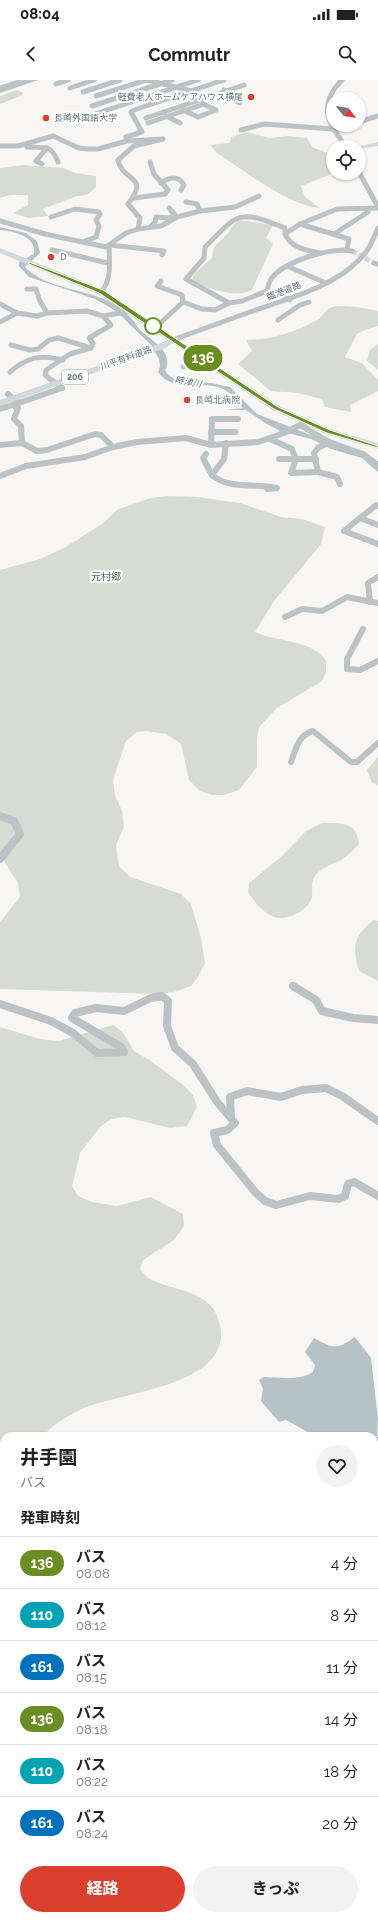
<!DOCTYPE html>
<html lang="ja">
<head>
<meta charset="utf-8">
<style>
  :root { --surface:#fff; --page:#f2f2f2; --text:#222; --muted:#767676; --line:#e0e0e0; --accent:#db402f }
  body { margin:0; font-family:Raleway,"Noto Sans JP",sans-serif; background:var(--page); color:var(--text); height:100vh; display:flex; flex-direction:column; font-size:15px; white-space:nowrap }
  * { box-sizing:border-box; margin:0 }
  p { font-size:13px; color:var(--muted) }
  .icon { flex:none; width:22px; height:22px; fill:none; stroke:currentColor; stroke-width:2; stroke-linecap:round; stroke-linejoin:round }
  .map { position:relative; flex:1; overflow:hidden }
  .panel { position:absolute; left:0px; top:1352px; width:378px; height:488px; display:flex; flex-direction:column; background:var(--surface); border-radius:12px 12px 0 0; box-shadow:0 1px 3px #0004 }
  .panel>* { flex:none }
  .badge { padding:0 8px; border-radius:13px; font-size:14px; line-height:26px }
  .needle { width:26px; rotate:120deg }
  .fabs { position:absolute; left:326px; top:12px; display:grid; gap:8px }
  .fabs a { display:grid; place-items:center; width:40px; height:40px; border-radius:50%; background:var(--surface); box-shadow:0 1px 3px #0004; font-size:20px }
  .map>.badge { position:absolute; translate:-50% -50%; box-shadow:0 0 0 2px #fff }
  h2 { padding:0 20px; font-size:15px; line-height:36px }
  .round { display:grid; place-items:center; flex:none; width:42px; height:42px; border-radius:21px; background:var(--page) }
  .headline { display:flex; align-items:center; justify-content:space-between; height:68px; padding:0 20px }
  h1 { font-size:19px; font-weight:700; line-height:30px }
  .cta { display:flex; gap:8px; margin-top:auto; padding:8px 20px }
  .cta a { flex:1; height:46px; border-radius:24px; background:var(--accent); color:#fff; font-size:16px; font-weight:700; line-height:46px; text-align:center }
  .cta a+a { background:var(--page); color:var(--text) }
  ul { padding:0; list-style:none }
  li { display:flex; align-items:center; gap:12px; height:52px; padding:0 20px; border-top:1px solid var(--line) }
  li div { flex:1 }
  li b { display:block; font-size:15px }
  li em { font-style:normal }
  li .badge { min-width:44px; font-weight:700; text-align:center }
  .status { display:flex; justify-content:space-between; align-items:center; height:28px; padding:0 20px; background:var(--surface); direction:ltr }
  .status svg { height:11px; fill:currentColor }
  header { display:flex; justify-content:space-between; align-items:center; height:52px; padding:0 20px; background:var(--surface); font-size:18px; font-weight:700 }
  .map>svg:first-child { display:block }
  .green { fill:#d7dbd3 }
  .water { fill:#b5c3c6 }
  .lines { fill:none; stroke-linecap:round; stroke-linejoin:round }
  .river { fill:#b5c3c6; fill-rule:evenodd }
  .minor-tunnel { stroke:#d2d6d6; stroke-width:5; stroke-dasharray:5 2.5; stroke-linecap:butt }
  .minor-far3 { stroke:#bdc3c5; stroke-width:5 }
  .minor-far2 { stroke:#bdc3c5; stroke-width:6 }
  .minor-far1 { stroke:#bdc3c5; stroke-width:8 }
  .minor { stroke:#bdc3c5; stroke-width:10 }
  .highway { fill:#d3d8da; fill-rule:evenodd }
  .line { fill:#6b8e23; stroke:#fff }
  .poi-dot { fill:#db402f; stroke:#fff; stroke-width:1.5 }
  .stop-dot { fill:#fff; stroke:#6b8e23; stroke-width:2 }
  .labels { text-anchor:middle; dominant-baseline:central; stroke-width:4; stroke-linejoin:round; paint-order:stroke }
  .far-poi-label { font-size:9px; fill:#63767d; stroke:#fff; text-anchor:start }
  .far-street-label { font-size:9px; fill:#63767d; stroke:#fff }
  .shield { fill:#fff; stroke:#929fa4; stroke-width:1 }
  .shield-label { font-size:9px; font-weight:bold; fill:#63767d }
  .far-water-label { font-size:9px; font-style:italic; fill:#5e7578; stroke:#fff }
  .far-quarter-label { font-size:10px; fill:#556369; stroke:#fff }
</style>
</head>
<body>
<div class="status"><b>08:04</b><svg viewBox="0 0 49 12"><path d="M0 12V9h3v3zM5 12V6h3v6zM10 12V3h3v9zM15 12V0h3v12zM26 1h20v11H26zM47 4h2v5h-2z"/></svg></div>
<header><svg class="icon" aria-label="back" viewBox="0 0 24 24"><path d="M15 5l-7 7 7 7"/></svg>Commutr<svg class="icon" aria-label="search" viewBox="0 0 24 24"><circle cx="10" cy="10" r="6"/><path d="M15 15l6 6"/></svg></header>
<div class="map">
<svg width="378" height="1840" viewBox="0 0 378 1840">
  <rect width="100%" height="100%" fill="#f7f6f4"/>
  <!-- green -->
  <g class="green">
    <path d="M17 10 23 13 21 16 0 24V16Z"/>
    <path d="M246 52 270 58 289 56 307 58 312 67 333 75V91L329 95 301 106 305 117 320 128C288 125 245 91 217 73L210 65 230 63 231 57Z"/>
    <path d="M23 85 63 88 75 93 96 96V107L87 115 77 116 43 129 48 136 28 138 13 133 28 125V115H10L0 118V88Z"/>
    <path d="M238 140 273 145 266 158 273 164 252 210C236 219 207 208 192 201L194 194 212 178 214 167 227 154Z"/>
    <path d="M338 226 358 227 378 231V246L365 250 357 254 345 277 362 283 378 300V311L350 325 351 332 325 327 322 319 298 313 271 311 238 284 252 271 246 260C270 260 294 253 315 241 327 235 321 229 338 226Z"/>
    <path d="M378 264V290L367 281 370 270Z"/>
    <path d="M166 416 198 417 240 423 281 437 302 439 325 447 321 464 274 521 255 552 265 556 297 563 309 567 321 574 326 581V592L322 601 277 628 259 647 257 659V687L239 710 224 715H211L200 711 189 700 181 664 166 654 147 651 137 652 126 661 113 700 115 715 122 731 124 746 116 766 119 786 130 797 181 814 191 824 201 858 205 883 198 897 191 906 174 912 158 914 0 909V842L20 817 18 803 0 775V490L40 479 64 468 102 444 117 430 150 418Z"/>
    <path d="M378 677V706L372 702 367 690Z"/>
    <path d="M322 743C340 743 357 741 359 764 354 770 348 775 341 780 333 784 320 788 315 796 310 803 313 809 312 817 309 831 284 843 272 836 262 832 254 821 248 812L249 803 281 777 306 751Z"/>
    <path d="M374 840 378 841V901L359 891C352 867 353 856 374 840Z"/>
    <path d="M113 945 123 953 134 971 151 981 182 1004 193 1015 197 1027 187 1046 170 1048 125 1037 111 1039 100 1047 80 1073 72 1106 78 1116 92 1122 117 1126 151 1117 183 1134 184 1146 174 1160 143 1180 140 1189C143 1192 146 1197 150 1199 169 1209 193 1209 209 1224 216 1230 220 1242 221 1251 225 1308 117 1312 80 1330 67 1336 53 1345 43 1356H4V1836H93L89 1840H0V947L40 959 59 961Z"/>
  </g>
  <!-- water -->
  <g class="water">
    <path d="M0 147 26 153 37 161 40 173 25 187C45 207 76 208 101 218 111 221 124 230 131 238 137 244 138 250 145 254 155 263 174 274 165 290L168 295 175 299 211 303 230 307 257 334 362 375 378 387V392L362 378 331 369 311 359 280 351 265 343 246 330H227L243 328C240 324 231 314 228 312 208 297 173 315 158 292L160 286 159 279 151 265 116 231 95 219 29 197 19 186V182L34 174C37 156 13 151 0 150Z"/>
    <path d="M355 1257 371 1278 378 1339 377 1357 364 1352 347 1356H315L286 1340 279 1342 261 1321 263 1309 259 1300 264 1297C279 1297 300 1301 313 1292L315 1285 305 1272 314 1258C334 1269 336 1270 355 1257Z"/>
  </g>
  <g class="lines">
    <!-- river -->
    <path class="river" d="M28 0H38L0 13V9Z"/>
    <!-- minor-tunnel -->
    <path class="minor-tunnel" d="M352 171 374 183"/>
    <!-- minor-far3 -->
    <g class="minor-far3">
      <path d="M147 0 192 11 204 24 148 43"/>
      <path d="M342 0C317 25 328 42 346 67"/>
      <path d="M56 4 68 0"/>
      <path d="M0 8 25 0"/>
      <path d="M70 8 94 0"/>
      <path d="M224 10 232 14 227 17 240 23"/>
      <path d="M83 12 120 0"/>
      <path d="M96 16 146 0"/>
      <path d="M92 26 172 0"/>
      <path d="M183 30 198 37 216 30 203 24"/>
      <path d="M95 34 198 0"/>
      <path d="M166 36 180 43"/>
      <path d="M146 38 244 5"/>
      <path d="M359 42 378 36"/>
      <path d="M241 50 264 44 333 49"/>
      <path d="M126 57 142 52 131 32 134 30 224 0"/>
      <path d="M0 66H18L53 56 79 68 88 69H98L127 61 163 59 134 66 118 80C122 102 151 95 128 124L140 138 138 149 126 153 106 167 45 154 0 141"/>
      <path d="M27 67C45 68 51 64 58 82"/>
      <path d="M42 84 36 81 47 68"/>
      <path d="M359 92 378 127"/>
      <path d="M161 103C169 97 179 95 184 105L181 110"/>
      <path d="M134 118 165 114 168 110 154 94 150 82"/>
      <path d="M200 131 235 127 259 116"/>
      <path d="M51 137 75 129 99 132 100 134 96 140 99 146 96 157 85 161"/>
      <path d="M300 144 349 159 347 169"/>
      <path d="M151 146 155 142 156 137 169 138 175 135 169 128"/>
      <path d="M138 149 161 146 177 137 200 131 197 124 186 122"/>
      <path d="M334 154 368 132 366 129"/>
      <path d="M110 165 164 171 162 175"/>
      <path d="M52 170 108 183"/>
      <path d="M320 173C306 170 291 168 285 154L300 144 337 129 378 128"/>
      <path d="M374 183 378 184"/>
      <path d="M289 187 326 203"/>
      <path d="M161 201 157 206 182 215 183 222"/>
      <path d="M27 209H36L39 219 47 233"/>
      <path d="M267 211 279 213 290 220"/>
      <path d="M101 212C111 202 110 182 109 168L106 167"/>
      <path d="M229 223 186 199 204 178 205 167C213 160 227 143 236 139 250 132 271 143 285 148V154"/>
      <path d="M0 224 17 233"/>
      <path d="M278 240 300 225 309 222"/>
      <path d="M0 242 17 233 37 236 47 233 87 231 103 236 131 231"/>
      <path d="M155 248 183 222 202 229 215 230 229 223 242 221 267 211C268 207 269 202 271 199 284 181 331 167 352 171"/>
      <path d="M175 259C201 250 227 240 253 231 289 218 332 208 360 179 369 170 373 160 378 148"/>
      <path d="M11 265 30 270 38 269 49 260 58 258 91 268"/>
      <path d="M183 287 193 271"/>
      <path d="M10 292C27 277 41 274 63 280"/>
      <path d="M54 302 45 295 46 290 70 274 91 268 93 263 89 258 111 245 103 236"/>
    </g>
    <!-- minor-far2 -->
    <g class="minor-far2">
      <path d="M53 301 62 308"/>
      <path d="M8 314 18 322"/>
      <path d="M13 325 62 308"/>
      <path d="M0 329 13 325 18 328 14 339 21 346 22 363"/>
      <path d="M300 345 329 362 363 374 378 385"/>
      <path d="M211 352H235"/>
      <path d="M270 359 292 369 296 379 291 393 318 392"/>
      <path d="M329 362 318 368 314 373 318 392 337 397 340 404"/>
      <path d="M0 365 22 363 37 371 47 370 95 354 101 355 113 367"/>
      <path d="M211 365 212 339H238"/>
      <path d="M206 374 203 378 212 395 224 379 226 363"/>
      <path d="M279 379H316"/>
      <path d="M212 395C229 410 256 403 277 408L267 409"/>
      <path d="M0 396 26 386 85 377 113 367 137 362 186 358 211 365 258 362 284 353 306 342"/>
      <path d="M378 426 376 425 344 451 378 464"/>
      <path d="M360 438 378 445"/>
      <path d="M370 522 368 503 378 497"/>
      <path d="M285 537 302 529 322 531 347 517 378 523"/>
      <path d="M363 549 347 579V589L360 590 378 581"/>
      <path d="M291 682C296 669 298 655 313 651L351 682H357L378 663"/>
    </g>
    <!-- minor-far1 -->
    <g class="minor-far1">
      <path d="M0 736 14 741 20 754 0 779"/>
      <path d="M293 906 316 920 322 931 353 938 378 940"/>
      <path d="M0 924 51 941 73 953 97 973 124 972 121 967 72 938 75 933 96 928 124 931 151 918 162 916 168 921 167 946 175 968 193 984 217 1022 235 1043 227 1050 214 1053 217 1065 255 1112 265 1121 276 1125 310 1116 338 1119 345 1116 348 1104 354 1102 378 1116"/>
      <path d="M231 1036 230 1017 247 1011 281 1017 302 1010 326 1008 342 1016 378 1041"/>
    </g>
    <!-- minor -->
    <g class="minor">
      <path d="M374 1362H378"/>
      <path d="M374 1535 378 1540"/>
      <path d="M374 1617 378 1608"/>
      <path d="M374 1714 378 1716"/>
      <path d="M374 1756 378 1759"/>
      <path d="M365 1836 372 1840"/>
      <path d="M307 1840 308 1836"/>
    </g>
    <!-- highway -->
    <g class="highway">
      <path d="M378 62V66L359 69V67H356Z"/>
      <path d="M0 168 104 210 174 257H178V260L279 326 332 350 378 363V369L326 354 273 330 173 263 165 268 0 326V320L159 264 168 260 98 214 0 173Z"/>
    </g>
  </g>
  <!-- line -->
  <path class="line" d="M29 182 103 210 278 327 330 350 378 366V368L327 353 274 329 99 213 29 184Z"/>
  <!-- markers -->
  <g class="poi-dot">
    <circle cx="251" cy="17" r="4"/>
    <circle cx="46" cy="38" r="4"/>
    <circle cx="51" cy="177" r="4"/>
    <circle cx="187" cy="320" r="4"/>
  </g>
  <circle class="stop-dot" cx="153" cy="246" r="8"/>
  <g class="labels">
    <!-- far-poi labels -->
    <g class="far-poi-label">
      <text x="243" y="17" text-anchor="end">軽費老人ホームケアハウス横尾</text>
      <text x="54" y="38">長崎外国語大学</text>
      <text x="59" y="177">Ｄ</text>
      <text x="195" y="320">長崎北病院</text>
    </g>
    <!-- far-street labels -->
    <g class="far-street-label">
      <text transform="translate(284 211) rotate(-21)">臨港道路</text>
      <text transform="translate(126 278) rotate(-20)">川平有料道路</text>
    </g>
    <!-- shield labels -->
    <rect class="shield" x="62" y="290" width="26" height="14" rx="3"/>
    <g class="shield-label">
      <text x="75" y="297">206</text>
    </g>
    <!-- far-water labels -->
    <g class="far-water-label">
      <text transform="translate(188 302) rotate(10)">時津川</text>
    </g>
    <!-- far-quarter labels -->
    <g class="far-quarter-label">
      <text x="106" y="496">元村郷</text>
    </g>
  </g>
</svg>
<div class="fabs">
<a><svg class="needle" viewBox="-14 -14 28 28"><path d="M0-13l5 13h-10z" fill="#e53935"/><path d="M0 13l5-13h-10z" fill="#767676"/></svg></a>
<a><svg class="icon" aria-label="locate" viewBox="0 0 24 24"><circle cx="12" cy="12" r="6"/><path d="M12 2v4M12 18v4M2 12h4M18 12h4"/></svg></a>
</div>
<b class="badge" style="left:203px;top:278px;background:#6b8e23;color:#fff">136</b>
<section class="panel">
<div class="headline"><div><h1>井手園</h1><p>バス</p></div><a class="round"><svg class="icon" aria-label="heart" viewBox="0 0 24 24"><path d="M12 20l-8-8c-3-5 5-10 8-4 3-6 11-1 8 4z"/></svg></a></div>
<h2>発車時刻</h2>
<ul>
<li><span class="badge" style="background:#6b8e23;color:#fff">136</span><div><b>バス</b><p>08:08</p></div><em>4 分</em></li>
<li><span class="badge" style="background:#00a3b4;color:#fff">110</span><div><b>バス</b><p>08:12</p></div><em>8 分</em></li>
<li><span class="badge" style="background:#0072bc;color:#fff">161</span><div><b>バス</b><p>08:15</p></div><em>11 分</em></li>
<li><span class="badge" style="background:#6b8e23;color:#fff">136</span><div><b>バス</b><p>08:18</p></div><em>14 分</em></li>
<li><span class="badge" style="background:#00a3b4;color:#fff">110</span><div><b>バス</b><p>08:22</p></div><em>18 分</em></li>
<li><span class="badge" style="background:#0072bc;color:#fff">161</span><div><b>バス</b><p>08:24</p></div><em>20 分</em></li>
</ul>
<div class="cta"><a>経路</a><a>きっぷ</a></div>
</section>
</div>
</body>
</html>
